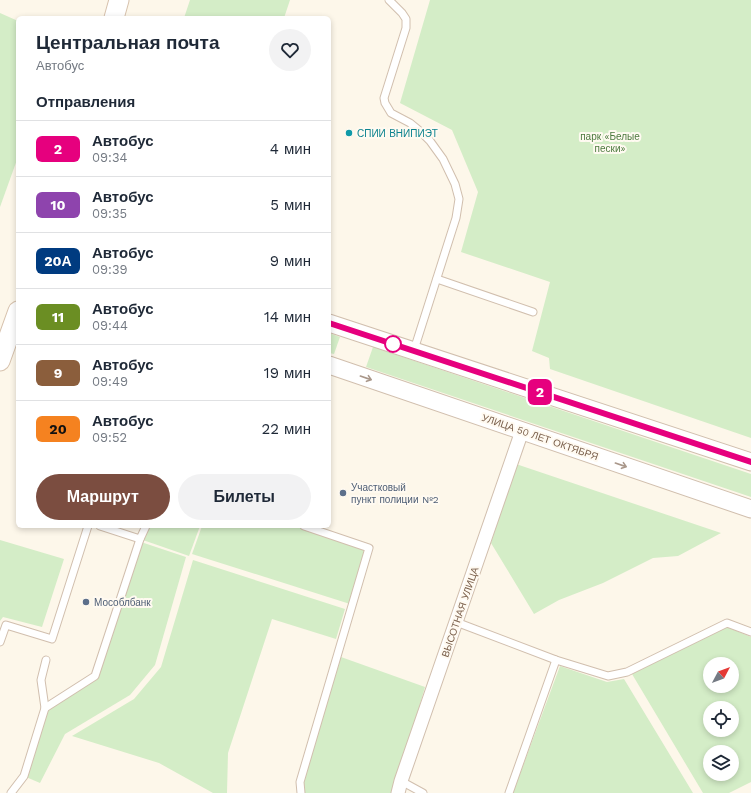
<!DOCTYPE html>
<html lang="ru">
<head>
<meta charset="utf-8">
<style>
  :root { --surface:#fff; --page:#f2f2f3; --text:#1f2937; --muted:#747a83; --line:#e0e1e3; --accent:#7b4d40 }
  body { margin:0; font-family:"Work Sans",sans-serif; background:var(--page); color:var(--text); height:100vh; display:flex; flex-direction:column; font-size:15px; white-space:nowrap }
  * { box-sizing:border-box; margin:0 }
  p { font-size:13px; color:var(--muted) }
  .icon { flex:none; width:22px; height:22px; fill:none; stroke:currentColor; stroke-width:2; stroke-linecap:round; stroke-linejoin:round }
  .map { position:relative; flex:1; overflow:hidden }
  .side { position:absolute; left:16px; top:16px; width:315px; height:512px; display:flex; flex-direction:column; background:var(--surface); border-radius:6px; box-shadow:0 2px 6px #0003 }
  .side>* { flex:none }
  .badge { padding:0 8px; border-radius:6px; font-size:14px; line-height:26px }
  .needle { width:26px; rotate:49deg }
  .buttons { position:absolute; left:703px; top:657px; display:grid; gap:8px }
  .buttons a { display:grid; place-items:center; width:36px; height:36px; border-radius:50%; background:var(--surface); box-shadow:0 2px 6px #0003; font-size:20px }
  .map>.badge { position:absolute; translate:-50% -50%; box-shadow:0 0 0 2px #fff }
  h2 { padding:0 20px; font-size:15px; line-height:36px }
  .round { display:grid; place-items:center; flex:none; width:42px; height:42px; border-radius:21px; background:var(--page) }
  .headline { display:flex; align-items:center; justify-content:space-between; height:68px; padding:0 20px }
  h1 { font-size:19px; font-weight:700; line-height:30px }
  .button { display:flex; gap:8px; margin-top:auto; padding:8px 20px }
  .button a { flex:1; height:46px; border-radius:24px; background:var(--accent); color:#fff; font-size:16px; font-weight:700; line-height:46px; text-align:center }
  .button a+a { background:var(--page); color:var(--text) }
  ul { padding:0; list-style:none }
  li { display:flex; align-items:center; gap:12px; height:56px; padding:0 20px; border-top:1px solid var(--line) }
  li div { flex:1 }
  li b { display:block; font-size:15px }
  li em { font-style:normal }
  li .badge { min-width:44px; font-weight:700; text-align:center }
  .map>svg:first-child { display:block }
  .green { fill:#d4edc7; fill-rule:evenodd }
  .lines { fill:none; stroke-linecap:round; stroke-linejoin:round }
  .service-casing { stroke:#d1bfae; stroke-width:9 }
  .minor-casing { stroke:#d1bfae; stroke-width:15 }
  .tertiary-casing { stroke:#d1bfae; stroke-width:19 }
  .secondary-casing { stroke:#d7c2ad; stroke-width:21 }
  .service { stroke:#fff; stroke-width:7 }
  .minor { stroke:#fff; stroke-width:13 }
  .tertiary { stroke:#fff; stroke-width:17 }
  .secondary { stroke:#fff; stroke-width:19 }
  .oneway { stroke:#a9978a }
  .line-casing { stroke:#fff; stroke-width:9 }
  .line { stroke:#e6007e; stroke-width:6 }
  .culture-dot { fill:#0f9aa8; stroke:#fffaf1; stroke-width:1.5 }
  .stop-dot { fill:#fff; stroke:#e6007e; stroke-width:2 }
  .service-dot { fill:#5c6f8a; stroke:#fffaf1; stroke-width:1.5 }
  .labels { text-anchor:middle; dominant-baseline:central; stroke-width:4; stroke-linejoin:round; paint-order:stroke }
  .culture-label { font-size:10px; fill:#0d838f; stroke:#fffaf1; text-anchor:start }
  .park-label { font-size:10px; fill:#4d7a3f; stroke:#fffaf1 }
  .street-label { font-size:10px; fill:#7a5f4b; stroke:#fffaf1 }
  .service-label { font-size:10px; fill:#4e5e75; stroke:#fffaf1; text-anchor:start }
</style>
</head>
<body>
<div class="map">
<svg width="751" height="793" viewBox="0 0 751 793">
  <rect width="100%" height="100%" fill="#fdf7ea"/>
  <!-- green -->
  <g class="green">
    <path d="M190 0H290L284 18H184Z"/>
    <path d="M430 0H751V438L550 369 549 358 532 351 550 282 461 252 478 192 452 130 400 103Z"/>
    <path d="M0 13 18 21V157L0 207Z"/>
    <path d="M329 333 340 337 334 354 329 353Z"/>
    <path d="M373 347 751 474V497L366 367Z"/>
    <path d="M516 464 721 533 678 556 653 558 603 583 559 600 534 614 491 543Z"/>
    <path d="M146 526H200L189 556 140 539Z"/>
    <path d="M202 526H298L365 549 350 604 192 554Z"/>
    <path d="M0 540 64 559 42 627 3 617 0 621Z"/>
    <path d="M141 542 186 557 155 665 130 695 65 734 40 783 26 777 47 710 96 679Z"/>
    <path d="M193 560 345 609 336 639 272 619 228 753 227 793H213L159 763 72 736 134 699 161 667Z"/>
    <path d="M727 627 751 637V782L729 793H703L632 674ZM710 664H732V686H710ZM710 708H732V730H710ZM710 752H732V774H710Z"/>
    <path d="M341 657 425 687 394 793H305L303 782Z"/>
    <path d="M560 666 607 682 624 679 693 793H513Z"/>
  </g>
  <g class="lines">
    <!-- service casing -->
    <g class="service-casing">
      <g id="service">
        <path d="M389 0 402 13 406 19V28L384 98 385 103 391 113 410 123 421 132 430 141 443 159 455 184 459 199 456 218 414 350"/>
        <path d="M437 279 533 312"/>
        <path d="M100 526 140 539"/>
        <path d="M456 622 556 660 608 676 627 672 727 623 751 632"/>
        <path d="M0 642 6 625 52 639 88 526"/>
        <path d="M45 708 41 680 46 660"/>
        <path d="M401 781 423 793"/>
        <path d="M11 793 24 776 45 708 95 676 140 539 146 526"/>
        <path d="M301 793 300 782 369 548 304 526"/>
        <path d="M509 793 556 660"/>
      </g>
    </g>
    <!-- minor casing -->
    <g class="minor-casing">
      <path id="minor" d="M398 793 401 781 522 431"/>
    </g>
    <!-- tertiary casing -->
    <g class="tertiary-casing">
      <g id="tertiary">
        <path d="M329 323 751 462"/>
        <path d="M329 365 751 509"/>
      </g>
    </g>
    <!-- secondary casing -->
    <g class="secondary-casing">
      <g id="secondary">
        <path d="M114 18 119 0"/>
        <path d="M0 361 18 311"/>
      </g>
    </g>
    <!-- service -->
    <use href="#service" class="service"/>
    <!-- minor -->
    <use href="#minor" class="minor"/>
    <!-- tertiary -->
    <use href="#tertiary" class="tertiary"/>
    <!-- secondary -->
    <use href="#secondary" class="secondary"/>
  </g>
  <!-- one-way arrows -->
  <defs><path id="oneway-shaft" d="M-6 0H5M1.5-3L5.5 0L1.5 3" fill="none" stroke-width="1.6" stroke-linecap="round" stroke-linejoin="round"/></defs>
  <g class="oneway">
    <use href="#oneway-shaft" transform="translate(366 378) rotate(19)"/>
    <use href="#oneway-shaft" transform="translate(621 465) rotate(19)"/>
  </g>
  <g class="lines">
    <!-- line casing -->
    <g class="line-casing">
      <path id="line" d="M329 323 751 462"/>
    </g>
    <!-- line -->
    <use href="#line" class="line"/>
  </g>
  <!-- markers -->
  <circle class="culture-dot" cx="349" cy="133" r="4"/>
  <circle class="stop-dot" cx="393" cy="344" r="8"/>
  <g class="service-dot">
    <circle cx="343" cy="493" r="4"/>
    <circle cx="86" cy="602" r="4"/>
  </g>
  <g class="labels">
    <!-- culture labels -->
    <g class="culture-label">
      <text x="357" y="133">СПИИ ВНИПИЭТ</text>
    </g>
    <!-- park labels -->
    <g class="park-label">
      <text x="610" y="136">парк «Белые<tspan x="610" dy="12">пески»</tspan></text>
    </g>
    <!-- street labels -->
    <g class="street-label">
      <text transform="translate(540 437) rotate(19)">УЛИЦА 50 ЛЕТ ОКТЯБРЯ</text>
      <text transform="translate(460 612) rotate(-71)">ВЫСОТНАЯ УЛИЦА</text>
    </g>
    <!-- service labels -->
    <g class="service-label">
      <text x="351" y="487">Участковый<tspan x="351" dy="12">пункт полиции №2</tspan></text>
      <text x="94" y="602">Мособлбанк</text>
    </g>
  </g>
</svg>
<div class="buttons">
<a><svg class="needle" viewBox="-14 -14 28 28"><path d="M0-13l5 13h-10z" fill="#e53935"/><path d="M0 13l5-13h-10z" fill="#747a83"/></svg></a>
<a><svg class="icon" aria-label="locate" viewBox="0 0 24 24"><circle cx="12" cy="12" r="6"/><path d="M12 2v4M12 18v4M2 12h4M18 12h4"/></svg></a>
<a><svg class="icon" aria-label="layers" viewBox="0 0 24 24"><path d="M12 4l9 5-9 5-9-5zM3 14l9 5 9-5"/></svg></a>
</div>
<b class="badge" style="left:540px;top:392px;background:#e6007e;color:#fff">2</b>
<section class="side">
<div class="headline"><div><h1>Центральная почта</h1><p>Автобус</p></div><a class="round"><svg class="icon" aria-label="heart" viewBox="0 0 24 24"><path d="M12 20l-8-8c-3-5 5-10 8-4 3-6 11-1 8 4z"/></svg></a></div>
<h2>Отправления</h2>
<ul>
<li><span class="badge" style="background:#e6007e;color:#fff">2</span><div><b>Автобус</b><p>09:34</p></div><em>4 мин</em></li>
<li><span class="badge" style="background:#8e44ad;color:#fff">10</span><div><b>Автобус</b><p>09:35</p></div><em>5 мин</em></li>
<li><span class="badge" style="background:#003b80;color:#fff">20А</span><div><b>Автобус</b><p>09:39</p></div><em>9 мин</em></li>
<li><span class="badge" style="background:#6b8e23;color:#fff">11</span><div><b>Автобус</b><p>09:44</p></div><em>14 мин</em></li>
<li><span class="badge" style="background:#8b5e3c;color:#fff">9</span><div><b>Автобус</b><p>09:49</p></div><em>19 мин</em></li>
<li><span class="badge" style="background:#f58220;color:#111">20</span><div><b>Автобус</b><p>09:52</p></div><em>22 мин</em></li>
</ul>
<div class="button"><a>Маршрут</a><a>Билеты</a></div>
</section>
</div>
</body>
</html>
